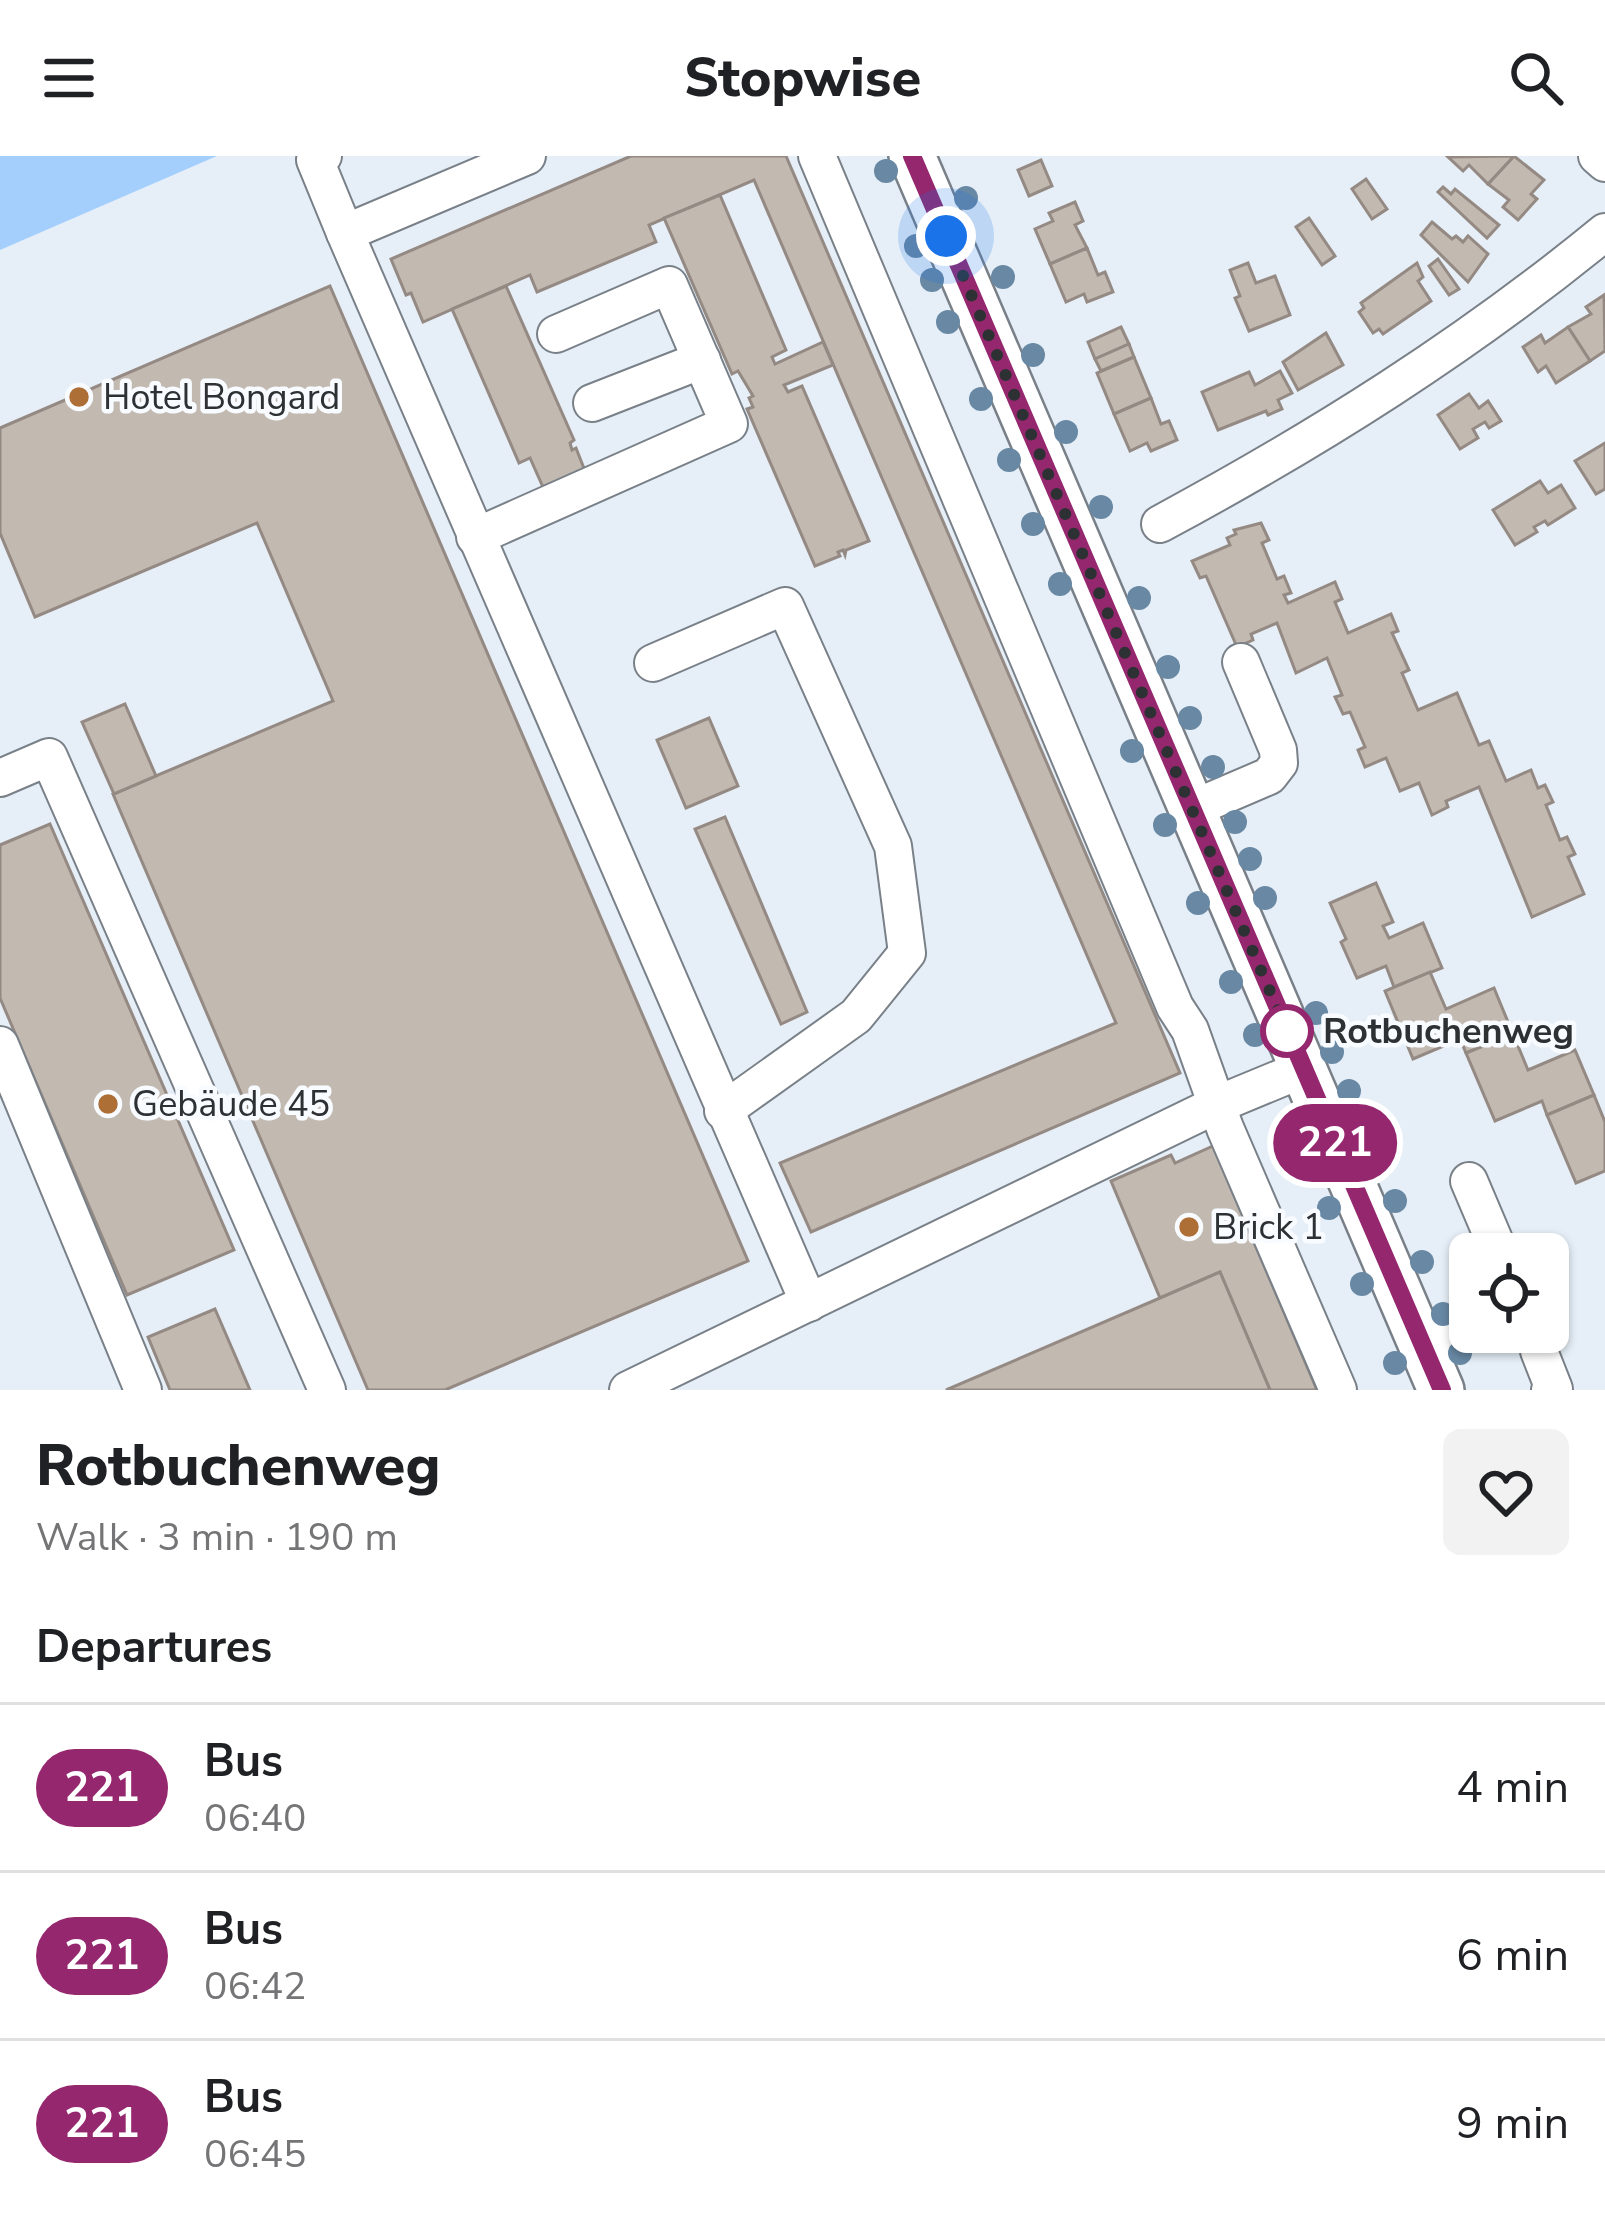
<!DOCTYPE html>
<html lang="en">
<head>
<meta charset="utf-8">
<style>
  :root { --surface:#fff; --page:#f2f2f2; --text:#202124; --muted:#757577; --line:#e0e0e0 }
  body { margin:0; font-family:"Nunito Sans",sans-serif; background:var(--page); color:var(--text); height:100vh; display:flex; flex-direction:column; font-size:45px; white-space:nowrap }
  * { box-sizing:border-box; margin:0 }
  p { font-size:39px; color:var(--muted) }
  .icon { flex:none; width:66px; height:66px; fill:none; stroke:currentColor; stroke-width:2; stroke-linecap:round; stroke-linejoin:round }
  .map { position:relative; height:1234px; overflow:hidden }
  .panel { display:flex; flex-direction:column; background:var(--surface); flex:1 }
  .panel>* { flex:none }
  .badge { padding:0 24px; border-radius:39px; font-size:42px; line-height:78px }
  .buttons { position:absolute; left:1449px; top:1077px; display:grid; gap:24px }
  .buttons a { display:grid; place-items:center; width:120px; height:120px; border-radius:18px; background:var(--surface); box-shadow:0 3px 9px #0004; font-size:60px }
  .you { position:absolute; width:60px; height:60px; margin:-30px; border:9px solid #fff; border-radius:50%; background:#1a73e8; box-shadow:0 0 0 18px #1a73e833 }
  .map>.badge { position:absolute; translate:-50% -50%; box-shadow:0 0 0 6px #fff }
  h2 { padding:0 36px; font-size:45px; line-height:108px }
  .round { display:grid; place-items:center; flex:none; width:126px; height:126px; border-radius:18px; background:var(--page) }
  .summary { display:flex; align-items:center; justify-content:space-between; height:204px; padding:0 36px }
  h1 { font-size:57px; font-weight:800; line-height:90px }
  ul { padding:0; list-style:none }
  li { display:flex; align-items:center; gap:36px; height:168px; padding:0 36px; border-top:3px solid var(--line) }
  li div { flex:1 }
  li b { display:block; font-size:45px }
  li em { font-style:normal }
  li .badge { min-width:132px; font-weight:700; text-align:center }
  header { display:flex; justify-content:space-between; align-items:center; height:156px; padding:0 36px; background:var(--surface); font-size:54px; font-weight:800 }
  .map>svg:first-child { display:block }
  .green { fill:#a4cffd }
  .building { fill:#c2b9b1; stroke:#948a83; stroke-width:3 }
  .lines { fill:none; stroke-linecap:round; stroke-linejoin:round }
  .minor-casing { stroke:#798088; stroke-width:40 }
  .major-casing { stroke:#798088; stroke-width:50 }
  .minor { stroke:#fff; stroke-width:36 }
  .major { stroke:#fff; stroke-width:45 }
  .tree { fill:#6888a4 }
  .line-casing { stroke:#fff; stroke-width:27 }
  .line { stroke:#95276e; stroke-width:18 }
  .walk { stroke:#2d3134; stroke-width:12; stroke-dasharray:0 21.6 }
  .poi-dot { fill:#ae6f36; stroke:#f8fbff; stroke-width:4.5 }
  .stop-dot { fill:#fff; stroke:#95276e; stroke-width:6 }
  .labels { text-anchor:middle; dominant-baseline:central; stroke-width:9; stroke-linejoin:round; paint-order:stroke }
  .poi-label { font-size:36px; fill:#2d3134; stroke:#f8fbff; text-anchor:start }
  .stop-label { font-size:36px; font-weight:bold; fill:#2d3134; stroke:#f8fbff; text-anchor:start }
</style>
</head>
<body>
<header><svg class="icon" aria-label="menu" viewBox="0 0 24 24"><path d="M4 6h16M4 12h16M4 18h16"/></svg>Stopwise<svg class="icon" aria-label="search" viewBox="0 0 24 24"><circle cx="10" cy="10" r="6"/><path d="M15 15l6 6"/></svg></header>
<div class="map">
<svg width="1605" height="1234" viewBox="0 0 1605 1234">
  <rect width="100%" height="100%" fill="#e6eff8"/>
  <!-- green -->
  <path class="green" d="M0 0H217L0 94Z"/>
  <!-- building -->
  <g class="building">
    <path d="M631 0H786L1180 917 811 1076 780 1007 1116 867 754 24 649 69 656 86 537 136 530 119 423 166 411 137 406 139 391 103Z"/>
    <path d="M1514 0 1544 24 1531 38 1537 43 1518 64 1503 51 1509 44 1488 28Z"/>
    <path d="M1514 0 1488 28 1469 9 1463 15 1448 1Z"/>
    <path d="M1041 4 1052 30 1029 40 1018 14Z"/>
    <path d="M1366 23 1387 53 1372 63 1352 33Z"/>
    <path d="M1443 31 1451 38 1455 33 1499 69 1487 82 1438 36Z"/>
    <path d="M720 39 786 194 772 201 775 208 823 186 833 209 784 229 788 236 802 230 869 385 846 394 845 399 843 394 838 396 840 400 815 410 747 253 753 251 749 242 753 240 738 215 732 218 664 62Z"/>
    <path d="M1075 46 1083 65 1075 69 1087 92 1050 108 1035 73 1053 65 1049 57Z"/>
    <path d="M1309 62 1335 100 1322 109 1296 71Z"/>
    <path d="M1432 66 1452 83 1456 80 1463 86 1468 80 1488 98 1468 126 1421 79Z"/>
    <path d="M1087 92 1098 119 1105 116 1113 136 1087 146 1084 138 1066 146 1050 108Z"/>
    <path d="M1438 103 1459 133 1449 139 1429 110Z"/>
    <path d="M1248 107 1256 127 1275 120 1290 159 1249 175 1235 142 1240 140 1230 114Z"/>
    <path d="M1417 107 1423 121 1418 125 1431 145 1383 178 1379 173 1373 177 1359 156 1364 152 1361 147Z"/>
    <path d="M330 130 748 1105 445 1234H368L113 638 333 545 257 367 35 461 0 377V272Z"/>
    <path d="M506 130 574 284 570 287 572 294 576 292 585 315 543 331 530 302 519 307 452 153Z"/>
    <path d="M1604 139 1605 195 1590 205 1568 171 1591 158 1586 151Z"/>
    <path d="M1121 171 1129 188 1095 203 1088 186Z"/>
    <path d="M1568 171 1590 205 1556 227 1546 210 1538 216 1523 191 1541 179 1545 187Z"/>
    <path d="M1326 177 1343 209 1298 234 1283 206Z"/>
    <path d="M1129 188 1134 201 1101 215 1095 203Z"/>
    <path d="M1134 201 1151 242 1114 258 1097 217Z"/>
    <path d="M1280 215 1292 237 1278 244 1282 253 1268 259 1266 255 1218 274 1202 236 1249 216 1255 229Z"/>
    <path d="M1469 238 1479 252 1488 245 1501 265 1489 272 1485 266 1473 273 1478 282 1460 293 1438 259Z"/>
    <path d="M1151 242 1161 268 1169 265 1177 284 1151 295 1147 287 1130 295 1114 258Z"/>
    <path d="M1605 287V333L1596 338 1575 305Z"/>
    <path d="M1540 325 1548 337 1561 329 1575 352 1548 369 1545 365 1534 371 1537 376 1515 389 1493 354Z"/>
    <path d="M1261 367 1269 384 1262 387 1277 423 1284 420 1291 437 1284 439 1288 447 1335 426 1342 443 1335 446 1348 477 1391 458 1398 475 1392 477 1409 514 1402 517 1418 554 1457 537 1479 589 1489 585 1506 625 1531 614 1538 632 1545 629 1553 646 1546 649 1560 684 1567 681 1575 698 1568 701 1584 738 1532 761 1479 631 1446 645 1448 651 1432 659 1419 627 1400 635 1386 602 1365 611 1358 594 1365 591 1350 556 1343 558 1335 541 1342 539 1327 502 1296 517 1277 467 1251 478 1253 484 1237 491 1206 420 1200 422 1192 405 1230 389 1227 382 1236 378 1234 374Z"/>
    <path d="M125 548 156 620 114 638 82 566Z"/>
    <path d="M709 562 738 630 686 652 657 584Z"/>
    <path d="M725 661 807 856 781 868 695 673Z"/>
    <path d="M50 668 234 1094 127 1139 0 842V689Z"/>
    <path d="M1376 727 1393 766 1383 770 1389 782 1423 767 1442 812 1394 831 1386 810 1357 822 1341 786 1346 783 1330 747Z"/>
    <path d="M1430 816 1446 853 1494 832 1513 878 1466 897 1460 883 1413 903 1385 835Z"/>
    <path d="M1513 878 1528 914 1575 894 1594 939 1547 959 1542 945 1495 965 1466 897Z"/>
    <path d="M1594 939 1605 966V1015L1576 1027 1547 959Z"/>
    <path d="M1213 990 1317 1234H1270L1220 1116 1160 1142 1111 1025 1171 999 1175 1007Z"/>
    <path d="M1220 1116 1270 1234H946L1160 1142Z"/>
    <path d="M215 1153 250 1234H170L148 1181Z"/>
  </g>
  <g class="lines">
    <!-- minor casing -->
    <g class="minor-casing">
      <g id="minor">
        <path d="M323 0 315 4 345 77 809 1147"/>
        <path d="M817 0 1175 851 1190 874 1225 972 1338 1234"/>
        <path d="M1597 0 1605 7"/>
        <path d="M345 77 527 0"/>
        <path d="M592 247 702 204"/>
        <path d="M1160 368C1318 283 1466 190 1605 76"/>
        <path d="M475 381 729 268 669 129 556 178"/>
        <path d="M653 507 785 450 893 690 907 797 856 860 723 955"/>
        <path d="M0 622 49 601 327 1234"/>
        <path d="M1192 653 1269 620 1279 607 1278 594 1241 506"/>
        <path d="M0 889 143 1234"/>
        <path d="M1469 1025 1500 1098"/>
        <path d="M1422 1188 1470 1167"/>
        <path d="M1539 1195 1554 1233 1550 1234"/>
        <path d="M628 1234 1216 949 1303 913"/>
      </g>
    </g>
    <!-- major casing -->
    <g class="major-casing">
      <path id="major" d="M912 0 1441 1234"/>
    </g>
    <!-- minor -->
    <use href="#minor" class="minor"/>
    <!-- major -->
    <use href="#major" class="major"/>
  </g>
  <!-- trees -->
  <g class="tree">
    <circle cx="886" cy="15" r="12"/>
    <circle cx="966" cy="42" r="12"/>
    <circle cx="916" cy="90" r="12"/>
    <circle cx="1003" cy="121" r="12"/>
    <circle cx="932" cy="124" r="12"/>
    <circle cx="948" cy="166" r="12"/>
    <circle cx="1033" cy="199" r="12"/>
    <circle cx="981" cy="243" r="12"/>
    <circle cx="1066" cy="276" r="12"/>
    <circle cx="1009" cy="304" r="12"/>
    <circle cx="1101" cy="351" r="12"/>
    <circle cx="1033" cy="368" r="12"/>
    <circle cx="1060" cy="428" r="12"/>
    <circle cx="1139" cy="442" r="12"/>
    <circle cx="1168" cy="511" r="12"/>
    <circle cx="1190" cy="562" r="12"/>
    <circle cx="1132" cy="595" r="12"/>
    <circle cx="1213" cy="611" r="12"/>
    <circle cx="1235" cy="666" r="12"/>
    <circle cx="1165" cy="669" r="12"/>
    <circle cx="1250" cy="703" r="12"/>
    <circle cx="1265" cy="742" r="12"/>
    <circle cx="1198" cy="747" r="12"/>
    <circle cx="1231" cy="826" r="12"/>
    <circle cx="1316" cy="857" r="12"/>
    <circle cx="1255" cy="879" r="12"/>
    <circle cx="1332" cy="896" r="12"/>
    <circle cx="1349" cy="935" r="12"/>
    <circle cx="1365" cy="973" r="12"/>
    <circle cx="1297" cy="978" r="12"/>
    <circle cx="1379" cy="1008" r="12"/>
    <circle cx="1395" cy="1045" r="12"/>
    <circle cx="1329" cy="1052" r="12"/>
    <circle cx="1422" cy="1106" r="12"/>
    <circle cx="1362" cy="1128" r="12"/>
    <circle cx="1443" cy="1158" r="12"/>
    <circle cx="1460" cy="1197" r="12"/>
    <circle cx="1395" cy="1207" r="12"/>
  </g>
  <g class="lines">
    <!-- line casing -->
    <g class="line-casing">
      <path id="line" d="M912 0 1442 1234"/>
    </g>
    <!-- line -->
    <use href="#line" class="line"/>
    <!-- walk -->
    <path class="walk" d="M946 80 1287 875"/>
  </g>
  <!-- markers -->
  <g class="poi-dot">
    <circle cx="79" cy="241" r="12"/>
    <circle cx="108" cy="948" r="12"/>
    <circle cx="1189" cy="1071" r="12"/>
  </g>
  <circle class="stop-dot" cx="1287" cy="875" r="24"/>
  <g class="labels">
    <!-- poi labels -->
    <g class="poi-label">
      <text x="103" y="241">Hotel Bongard</text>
      <text x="132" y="948">Gebäude 45</text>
      <text x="1213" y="1071">Brick 1</text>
    </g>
    <!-- stop labels -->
    <g class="stop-label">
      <text x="1323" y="875">Rotbuchenweg</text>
    </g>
  </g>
</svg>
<div class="buttons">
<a><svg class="icon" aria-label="locate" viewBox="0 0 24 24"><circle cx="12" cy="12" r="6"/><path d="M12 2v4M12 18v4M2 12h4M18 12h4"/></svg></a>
</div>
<div class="you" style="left:946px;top:80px"></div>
<b class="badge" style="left:1335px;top:987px;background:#95276e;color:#fff">221</b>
</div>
<section class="panel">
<div class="summary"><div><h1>Rotbuchenweg</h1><p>Walk · 3 min · 190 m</p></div><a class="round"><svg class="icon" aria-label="heart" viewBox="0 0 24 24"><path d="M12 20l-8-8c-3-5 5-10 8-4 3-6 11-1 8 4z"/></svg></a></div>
<h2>Departures</h2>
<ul>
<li><span class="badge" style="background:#95276e;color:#fff">221</span><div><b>Bus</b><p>06:40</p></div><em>4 min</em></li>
<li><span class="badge" style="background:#95276e;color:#fff">221</span><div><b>Bus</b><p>06:42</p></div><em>6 min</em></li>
<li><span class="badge" style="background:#95276e;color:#fff">221</span><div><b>Bus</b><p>06:45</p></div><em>9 min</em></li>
</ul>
</section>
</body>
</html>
